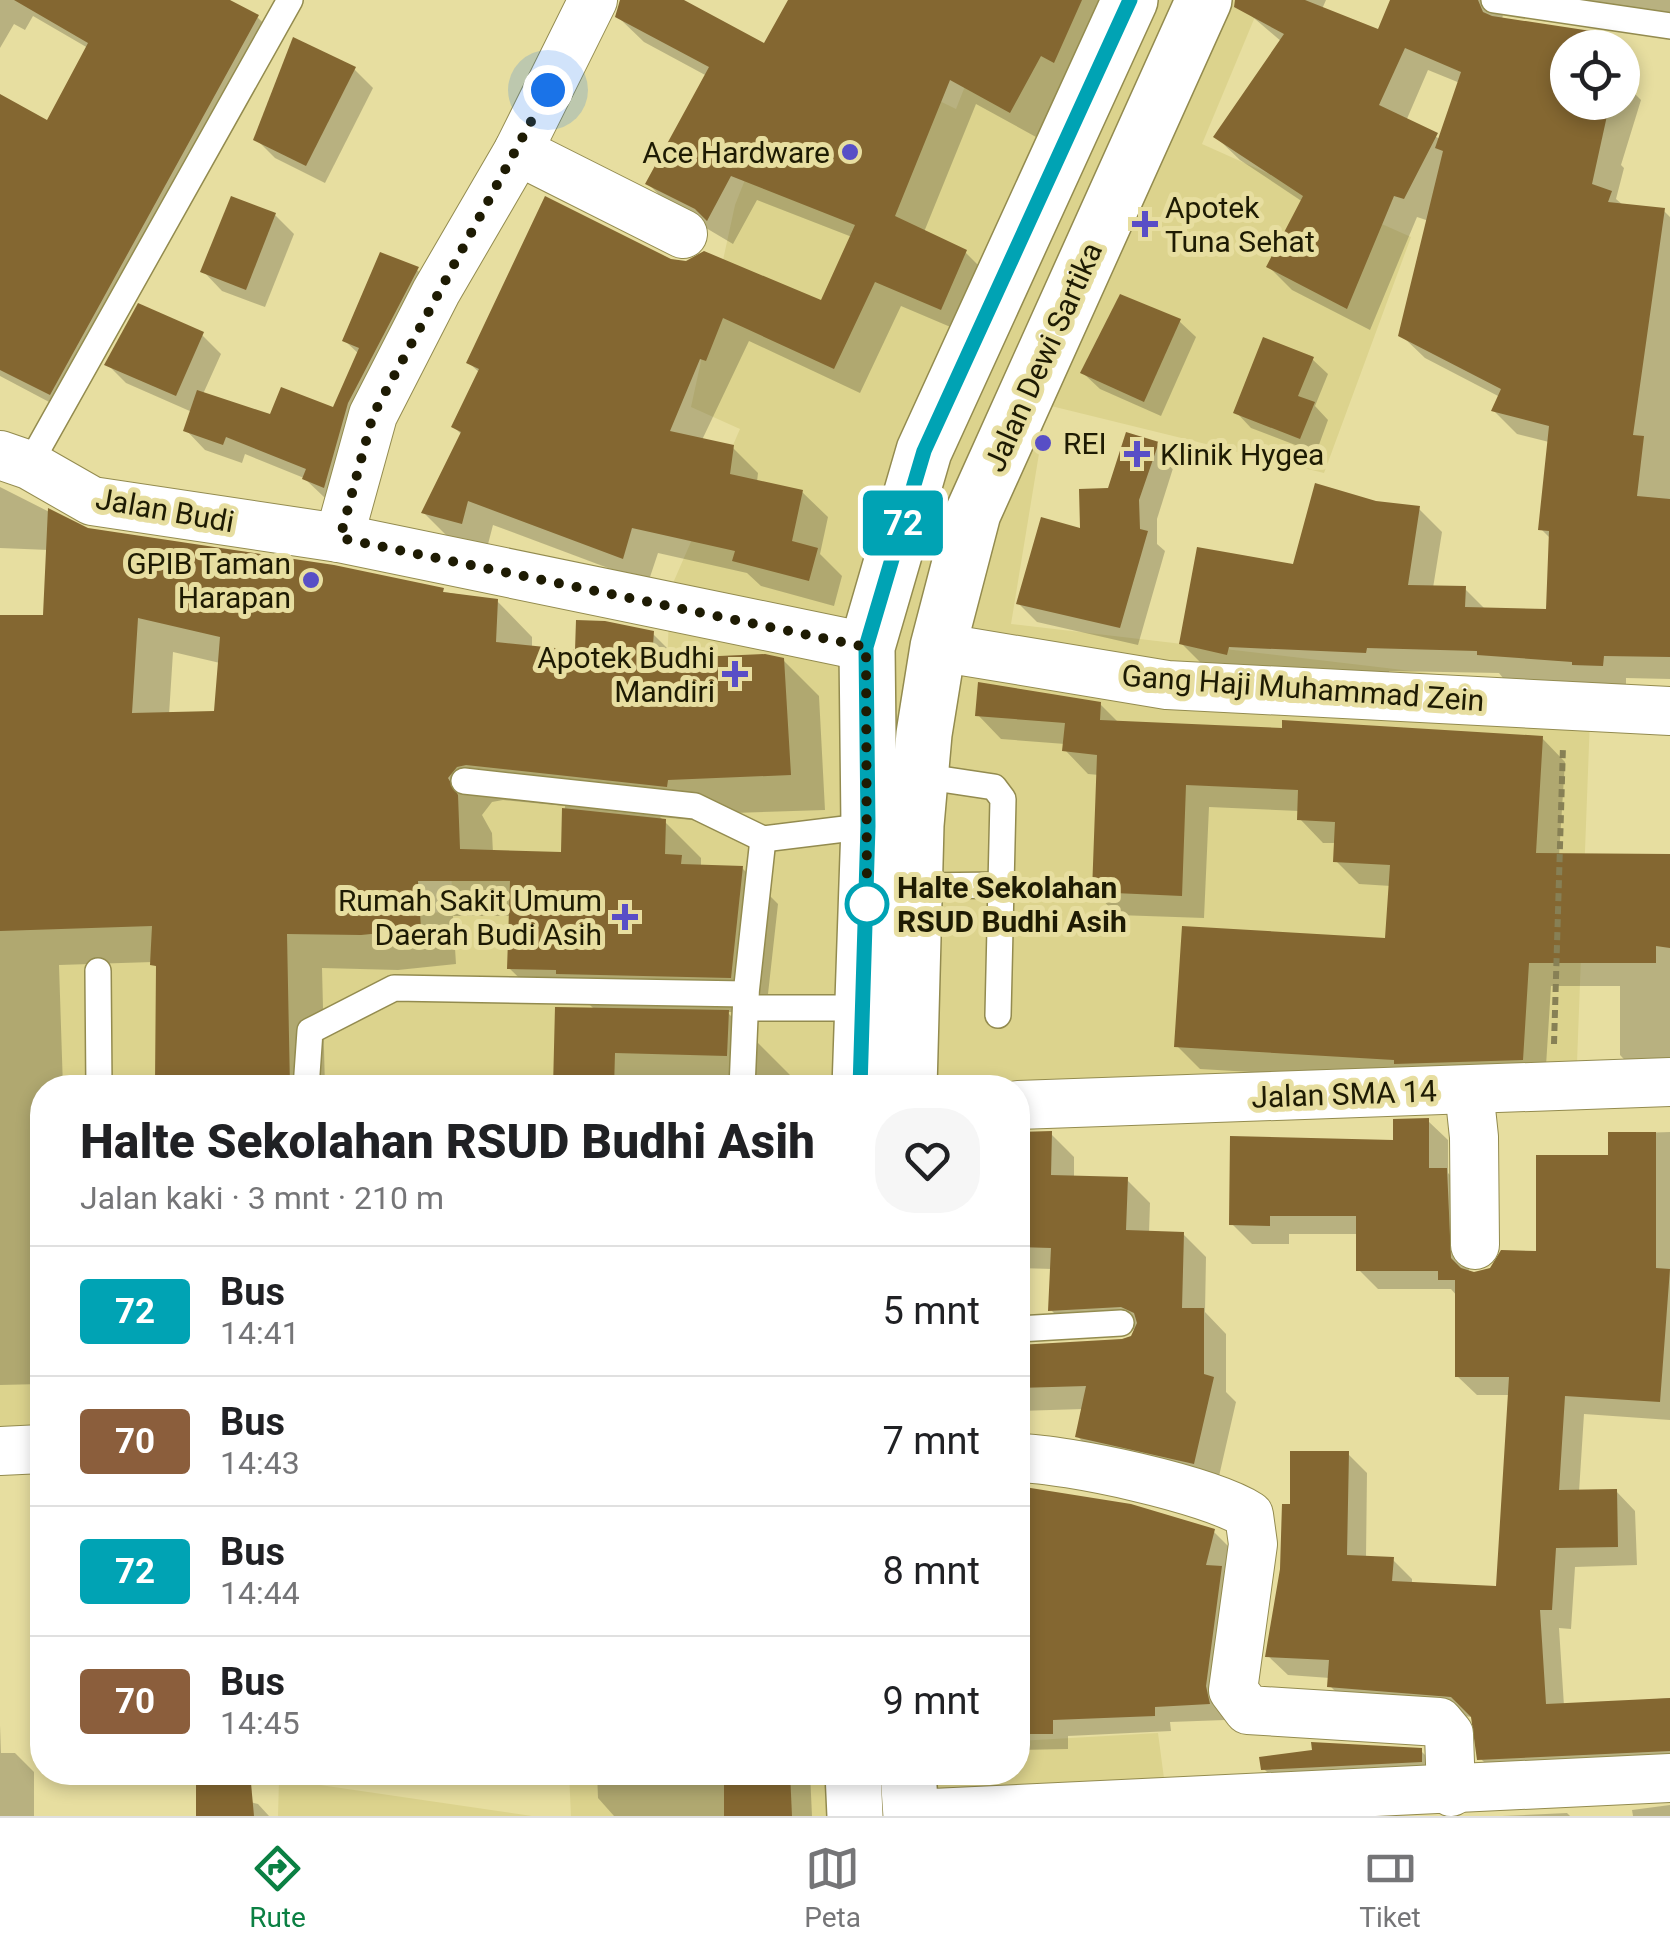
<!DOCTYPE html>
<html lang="id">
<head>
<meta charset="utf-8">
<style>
  :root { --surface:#fff; --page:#f6f6f6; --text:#202124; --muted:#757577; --line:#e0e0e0; --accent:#0b8043 }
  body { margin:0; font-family:Roboto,sans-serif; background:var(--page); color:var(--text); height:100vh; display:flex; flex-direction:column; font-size:38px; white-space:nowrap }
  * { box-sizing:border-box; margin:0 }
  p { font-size:32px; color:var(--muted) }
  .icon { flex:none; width:55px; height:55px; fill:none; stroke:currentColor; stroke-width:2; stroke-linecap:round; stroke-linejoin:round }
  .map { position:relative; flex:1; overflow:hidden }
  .drawer { position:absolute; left:30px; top:1075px; width:1000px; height:710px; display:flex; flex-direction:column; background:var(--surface); border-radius:40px; box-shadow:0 5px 15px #0003 }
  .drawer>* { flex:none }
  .badge { padding:0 20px; border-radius:8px; font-size:35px; line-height:65px }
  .controls { position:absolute; left:1550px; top:30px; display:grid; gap:20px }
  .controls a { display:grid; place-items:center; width:90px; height:90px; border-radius:50%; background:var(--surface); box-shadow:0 5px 15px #0003; font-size:50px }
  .you { position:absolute; width:50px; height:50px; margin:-25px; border:8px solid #fff; border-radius:50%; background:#1a73e8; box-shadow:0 0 0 15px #1a73e833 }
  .map>.badge { position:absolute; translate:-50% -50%; box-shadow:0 0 0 5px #fff }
  .round { display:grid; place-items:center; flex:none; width:105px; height:105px; border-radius:40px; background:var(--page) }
  .summary { display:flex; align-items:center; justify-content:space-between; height:170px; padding:0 50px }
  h1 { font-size:48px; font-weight:800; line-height:75px }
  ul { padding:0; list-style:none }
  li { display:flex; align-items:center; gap:30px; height:130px; padding:0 50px; border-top:2px solid var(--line) }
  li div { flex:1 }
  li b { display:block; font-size:38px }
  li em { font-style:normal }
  li .badge { min-width:110px; font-weight:700; text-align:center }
  .tab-bar { display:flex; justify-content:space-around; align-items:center; height:140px; border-top:2px solid var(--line); background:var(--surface); font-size:28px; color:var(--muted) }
  .tab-bar a { display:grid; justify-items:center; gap:5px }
  .tab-bar .current { color:var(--accent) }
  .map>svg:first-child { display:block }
  .built { fill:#dcd38d }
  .shadow { fill:#0003; fill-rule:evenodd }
  .building { fill:#846731; fill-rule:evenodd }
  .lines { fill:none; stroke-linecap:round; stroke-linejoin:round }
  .service-casing { stroke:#938b4f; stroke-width:28 }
  .minor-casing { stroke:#938b4f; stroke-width:50 }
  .primary-casing { stroke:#938b4f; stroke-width:58 }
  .path { stroke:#878055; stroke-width:6; stroke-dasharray:8 5; stroke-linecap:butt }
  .service { stroke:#fff; stroke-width:25 }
  .minor { stroke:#fff; stroke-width:48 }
  .primary { stroke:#fff; stroke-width:55 }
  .line-casing { stroke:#fff; stroke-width:22 }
  .line { stroke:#00a3b4; stroke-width:15 }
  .walk { stroke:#1e1b03; stroke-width:10; stroke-dasharray:0 18 }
  .poi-dot { fill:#584ec6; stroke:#e7dea0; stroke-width:4 }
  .stop-dot { fill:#fff; stroke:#00a3b4; stroke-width:5 }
  .labels { text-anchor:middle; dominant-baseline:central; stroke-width:10; stroke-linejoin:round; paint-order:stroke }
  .poi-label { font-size:30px; fill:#1e1b03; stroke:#e7dea0; text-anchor:end }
  .street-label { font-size:30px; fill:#1e1b03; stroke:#e7dea0 }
  .stop-label { font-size:30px; font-weight:bold; fill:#1e1b03; stroke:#e7dea0; text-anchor:start }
</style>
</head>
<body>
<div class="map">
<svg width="1670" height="1816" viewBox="0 0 1670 1816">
  <rect width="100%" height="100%" fill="#e7dea0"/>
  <!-- built -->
  <g class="built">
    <path d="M999 0H1262L1202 144 1411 237 1324 473 1047 405 1011 624 1591 692 1576 1089 42 1088V1440L0 1442V833L242 918 452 912 450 751 663 770 670 590 740 429 691 407 735 205 803 34 956 109Z"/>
    <path d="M1158 1733 1169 1816H571L569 1773 1018 1772V1741Z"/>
    <path d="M279 1779 532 1816H278Z"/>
  </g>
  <!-- shadow -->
  <g class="shadow">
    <path d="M0 0H224L257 17 276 35 68 412 0 376V97L48 124 88 48 33 16 25 30 14 24 0 48Z"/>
    <path d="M620 0H679L765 47 791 0H1119L1036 137 976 104 924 232 965 252 991 278 967 334 901 306 860 393 749 341 702 440 732 447 758 473 757 482 802 492 828 517 820 554 842 576 834 606 761 586 747 573 658 553 648 583 493 525 487 548 449 538 424 513 462 435 454 427 480 373 469 363 670 261 822 303 852 237 757 200 733 244 674 209 648 184 707 76 644 42 618 17Z"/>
    <path d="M1255 0H1326L1322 9 1379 33 1393 0H1670V30L1503 14 1502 20 1603 35 1615 48H1568V102H1622V81L1641 100 1621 165 1624 168 1616 199 1624 206 1664 211 1670 217V679L1626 678V688L1503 678 1499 673 1389 671V675L1205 667 1181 643 1295 567 1375 503 1419 509 1442 532 1433 588 1465 589 1486 610 1548 612 1551 539 1541 529 1549 442 1517 434 1494 411 1500 397 1425 358 1401 335 1429 221 1417 217 1370 330 1292 290 1269 267 1303 202 1240 160 1216 137 1282 42 1248 13ZM1428 70 1460 83 1440 139 1406 121Z"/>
    <path d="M354 69 373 88 325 183 275 158 256 139Z"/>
    <path d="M275 215 294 234 265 307 222 291 203 271Z"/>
    <path d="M417 270 436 288 343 506 324 497 304 478 245 454 242 463 205 450 186 430 192 412 126 383 107 364 202 335 221 354 203 394 271 418 334 410 359 354 345 341Z"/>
    <path d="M1179 321 1196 337 1161 416 1100 389 1083 373Z"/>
    <path d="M1312 359 1328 374 1315 406 1328 420 1316 453 1251 428 1236 412Z"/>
    <path d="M1157 444 1175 462 1157 519V544L1165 551 1138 645 1037 622 1019 604 1083 532 1110 491Z"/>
    <path d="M0 487 87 531 497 601 532 637V648L577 652 652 633 679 660H783L819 696 825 810 703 814 702 821 660 817 701 858V867L742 868 778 904 766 1012H727L803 1088H555L595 1010 590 1005 545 1003 509 968 511 916H453L456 964 398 970 322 968 325 1088H163L158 1082 159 971 153 962 59 965 63 1088H42V1384L0 1385V617L45 618 49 550 0 548ZM173 652 220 663 216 714 169 715ZM503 800 565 806 563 854 493 853 492 833 482 815 492 802Z"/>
    <path d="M1100 704 1119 723 1542 738 1565 762 1559 856 1670 857V1079H1643L1620 1055V986H1551L1545 1082H1415L1200 1069 1177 1046 1387 941 1391 886 1359 884 1336 861 1337 843H1323L1300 819V811L1209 807 1204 918 1117 915 1094 891 1099 775 1088 774 1065 750V744L1001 739 978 715Z"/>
    <path d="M1428 1121 1448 1140V1173L1466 1191 1469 1274 1474 1275 1538 1253 1611 1157V1134L1670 1132V1420L1584 1414 1579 1492 1616 1491 1635 1511 1637 1565 1575 1567 1571 1629 1559 1628 1564 1706 1670 1698V1770L1500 1778 1480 1758 1473 1717 1350 1706 1330 1686V1678L1288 1675 1268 1656 1293 1507 1348 1454 1367 1473 1366 1558 1393 1560 1412 1579V1585L1498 1589 1510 1395H1477L1457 1376V1296L1451 1289H1378L1359 1270V1234H1289V1244H1252L1232 1224 1395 1142Z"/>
    <path d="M1051 1134 1074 1157V1178L1127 1180 1150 1203 1149 1233 1183 1234 1206 1257 1205 1312 1226 1334V1392L1236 1402 1217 1485 1100 1459 1077 1436 1084 1409 1018 1411V1347L1123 1342 1143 1329 1074 1333 1051 1310 1052 1269 1018 1268V1135Z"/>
    <path d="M1018 1488 1130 1506 1213 1531 1230 1548 1224 1572 1237 1585 1221 1704 1225 1720 1170 1722 1171 1731 1068 1736V1749L1018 1750Z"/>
    <path d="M0 1725 1 1753H15L34 1772V1816H0Z"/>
    <path d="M1421 1751 1437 1767 1280 1785 1264 1769Z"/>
    <path d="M597 1772H810L812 1816H614L598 1798Z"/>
    <path d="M199 1789 258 1804 269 1816H197Z"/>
    <path d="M1670 1805V1816H1633L1632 1810Z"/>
    <path d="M1567 1813 1570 1816H1502Z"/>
  </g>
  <!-- building -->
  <g class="building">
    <path d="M14 0H230L259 15 50 395 0 370V94L47 120 88 43Z"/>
    <path d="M620 0H684L764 43 788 0H1082L1054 63 1041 56 1010 113 950 80 895 216 967 250 941 310 875 282 834 369 723 318 706 361 700 359 670 431 734 445 730 474 803 490 792 541 818 548 809 581 732 561 735 551 632 528 623 559 468 501 462 524 421 513 461 432 451 427 479 369 466 363 545 196 671 259 686 261 704 251 821 300 855 225 731 176 707 221 695 209 645 184 709 67 615 17Z"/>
    <path d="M1235 0H1305L1378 29 1390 0H1478L1483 12 1492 16 1604 33 1599 48H1568V102H1610L1592 184 1612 191 1608 202 1665 208 1633 435 1644 436 1637 496 1670 499V657L1604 656 1603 666 1572 665V662L1477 655V651L1367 648 1366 653 1229 647 1227 655 1179 644 1197 547 1293 564 1315 483 1376 501 1420 506 1408 585 1466 586 1465 607 1546 609 1549 531 1538 530 1549 426 1491 411 1501 389 1398 336 1443 151 1435 148 1461 72 1405 48 1379 105 1438 133 1404 199 1394 196 1347 309 1266 267 1303 196 1213 137 1284 34 1234 7Z"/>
    <path d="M293 37 356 67 306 166 253 140Z"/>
    <path d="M231 196 276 213 246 290 200 272Z"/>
    <path d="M380 252 419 267 348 403 324 488 302 479 306 469 226 437 223 445 183 431 197 390 270 414 281 387 333 407 359 348 342 341Z"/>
    <path d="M1120 294 1181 319 1144 402 1080 373Z"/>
    <path d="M138 303 204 332 176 396 104 365Z"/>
    <path d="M1263 337 1314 357 1298 396 1315 402 1300 439 1233 413Z"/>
    <path d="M1126 432 1159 442 1139 500 1140 529 1148 531 1120 628 1016 604 1041 517 1080 528 1079 489 1108 488Z"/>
    <path d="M48 508 88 528 334 565 444 588 443 592 498 599 496 642 575 650 576 620 605 621 654 631 652 659 765 654 784 658 791 775 668 780 667 787 466 765 457 767 448 778 458 795 460 849 561 852 562 808 666 819 665 854 682 855 681 864 743 866 731 978 556 974V970L507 969 510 881H418L421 929 361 935 287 934 290 1088 155 1083 156 966 150 965 152 926 0 931V615H43ZM138 618 220 637 214 711 132 713Z"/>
    <path d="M978 682 1101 702 1100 720 1282 728V720L1543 736 1536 853 1670 854V948L1656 946V963H1529L1523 1060 1394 1064V1060L1174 1047 1182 926 1385 938 1390 865 1333 862 1335 822 1297 820 1298 790 1186 785 1182 896 1092 892 1097 755 1062 751 1065 723 975 716Z"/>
    <path d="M555 1007 729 1010 727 1056 615 1053 614 1088H553Z"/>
    <path d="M1429 1118V1168H1447L1451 1258 1461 1268 1474 1272 1490 1268 1501 1250 1536 1251V1155H1608V1132H1656V1268L1670 1269 1660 1402 1565 1396 1559 1490 1617 1489 1618 1547 1556 1548 1552 1610H1540L1546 1704 1670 1698V1751L1477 1760 1471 1717 1451 1697 1327 1687 1329 1660 1265 1657 1280 1569 1282 1504H1290V1451H1349L1347 1555 1394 1557 1392 1581 1496 1586 1509 1377H1455V1280H1438V1271H1356V1216H1270V1226L1229 1225 1230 1136 1393 1140V1119Z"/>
    <path d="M1052 1131 1051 1175 1128 1177 1126 1230 1184 1232 1182 1308H1204V1374L1214 1377 1194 1464 1075 1437 1086 1386 1018 1388V1345L1122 1339 1131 1336 1137 1323 1134 1313 1121 1307 1048 1311 1051 1248 1018 1247V1132Z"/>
    <path d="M1018 1486 1131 1504 1215 1529 1206 1565 1222 1566 1206 1686 1210 1704 1155 1707V1716L1053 1720V1734H1018Z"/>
    <path d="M1311 1742 1422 1748V1762L1261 1770 1259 1757 1312 1750Z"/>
    <path d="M196 1772H250L254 1816H196Z"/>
    <path d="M724 1772H790L792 1816H724Z"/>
  </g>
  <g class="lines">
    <!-- service casing -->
    <g class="service-casing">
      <g id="service">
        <path d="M1494 0 1670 26"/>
        <path d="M29 465 290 0"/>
        <path d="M921 776 994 787 1003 799 998 1015"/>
        <path d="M464 781 695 806 763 839 869 826"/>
        <path d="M915 886 1002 885"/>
        <path d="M98 971 99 1088"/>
        <path d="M746 1008H864"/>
        <path d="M306 1088 310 1031 394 988 746 994"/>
        <path d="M742 1088 746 994 763 839"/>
        <path d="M1018 1329 1121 1323"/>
      </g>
    </g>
    <!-- minor casing -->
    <g class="minor-casing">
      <g id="minor">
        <path d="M518 151 683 234"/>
        <path d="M0 455 29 465 92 501 339 538 867 647"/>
        <path d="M339 538 373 415 436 292 518 151 593 0"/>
        <path d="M938 647 1167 685 1670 711"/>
        <path d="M1469 1090 1474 1137 1475 1245"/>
        <path d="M1018 1105 1670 1082"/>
        <path d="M0 1451 42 1449"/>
        <path d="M1018 1458C1068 1459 1208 1489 1249 1515L1253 1544 1233 1690 1248 1710 1439 1722 1449 1734 1451 1792"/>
        <path d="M911 1814 1670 1778"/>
      </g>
    </g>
    <!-- primary casing -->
    <g class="primary-casing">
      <g id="primary">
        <path d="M860 1088 869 826 867 647 924 451 1130 0"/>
        <path d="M909 1088 916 825 924 734 938 647 973 513 1204 0"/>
        <path d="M853 1772 855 1816"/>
        <path d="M908 1772 911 1816"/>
      </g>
    </g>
    <!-- path -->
    <path class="path" d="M1554 1044 1563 746"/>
    <!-- service -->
    <use href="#service" class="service"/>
    <!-- minor -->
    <use href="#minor" class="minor"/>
    <!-- primary -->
    <use href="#primary" class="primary"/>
  </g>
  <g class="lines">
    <!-- line casing -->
    <g class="line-casing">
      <path id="line" d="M860 1088 868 826 866 647 924 451 1130 0"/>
    </g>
    <!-- line -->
    <use href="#line" class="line"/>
    <!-- walk -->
    <path class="walk" d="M548 90 373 415 340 538 866 647 867 904"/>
  </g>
  <!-- markers -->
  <g class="poi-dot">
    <circle cx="850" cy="152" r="10"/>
    <path d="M1140 209h10v10h10v10h-10v10h-10v-10h-10v-10h10z"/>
    <circle cx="1043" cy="443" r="10"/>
    <path d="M1132 439h10v10h10v10h-10v10h-10v-10h-10v-10h10z"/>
    <circle cx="311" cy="580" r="10"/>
    <path d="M730 659h10v10h10v10h-10v10h-10v-10h-10v-10h10z"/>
    <path d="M620 902h10v10h10v10h-10v10h-10v-10h-10v-10h10z"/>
  </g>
  <circle class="stop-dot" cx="867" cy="904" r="20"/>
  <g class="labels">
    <!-- poi labels -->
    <g class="poi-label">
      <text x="830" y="152">Ace Hardware</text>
      <text x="1165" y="207" text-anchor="start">Apotek<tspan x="1165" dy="34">Tuna Sehat</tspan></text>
      <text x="1063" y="443" text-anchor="start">REI</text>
      <text x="1160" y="454" text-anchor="start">Klinik Hygea</text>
      <text x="291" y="563">GPIB Taman<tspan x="291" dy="34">Harapan</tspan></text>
      <text x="715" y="657">Apotek Budhi<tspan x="715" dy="34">Mandiri</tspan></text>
      <text x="602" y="900">Rumah Sakit Umum<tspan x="602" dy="34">Daerah Budi Asih</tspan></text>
    </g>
    <!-- street labels -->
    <g class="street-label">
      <text transform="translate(1043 357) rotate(-66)">Jalan Dewi Sartika</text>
      <text transform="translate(165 510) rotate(10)">Jalan Budi</text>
      <text transform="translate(1303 688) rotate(4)">Gang Haji Muhammad Zein</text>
      <text transform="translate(1344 1094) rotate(-2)">Jalan SMA 14</text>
    </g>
    <!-- stop labels -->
    <g class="stop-label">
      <text x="897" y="887">Halte Sekolahan<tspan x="897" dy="34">RSUD Budhi Asih</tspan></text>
    </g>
  </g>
</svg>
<div class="controls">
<a><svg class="icon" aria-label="locate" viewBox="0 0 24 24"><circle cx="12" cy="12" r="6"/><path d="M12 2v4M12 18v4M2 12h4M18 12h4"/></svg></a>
</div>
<div class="you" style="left:548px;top:90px"></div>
<b class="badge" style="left:903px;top:523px;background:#00a3b4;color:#fff">72</b>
<section class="drawer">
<div class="summary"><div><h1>Halte Sekolahan RSUD Budhi Asih</h1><p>Jalan kaki · 3 mnt · 210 m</p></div><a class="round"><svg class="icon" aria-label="heart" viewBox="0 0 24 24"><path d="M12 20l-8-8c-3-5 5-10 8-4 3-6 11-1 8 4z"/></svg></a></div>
<ul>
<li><span class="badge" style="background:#00a3b4;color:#fff">72</span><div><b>Bus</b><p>14:41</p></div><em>5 mnt</em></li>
<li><span class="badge" style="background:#8b5e3c;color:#fff">70</span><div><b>Bus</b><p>14:43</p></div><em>7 mnt</em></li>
<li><span class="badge" style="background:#00a3b4;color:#fff">72</span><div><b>Bus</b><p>14:44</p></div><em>8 mnt</em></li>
<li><span class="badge" style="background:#8b5e3c;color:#fff">70</span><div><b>Bus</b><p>14:45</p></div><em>9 mnt</em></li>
</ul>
</section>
</div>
<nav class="tab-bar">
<a class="current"><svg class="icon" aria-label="directions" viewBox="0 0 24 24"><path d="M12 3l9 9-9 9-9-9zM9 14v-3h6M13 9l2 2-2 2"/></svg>Rute</a>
<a><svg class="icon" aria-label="map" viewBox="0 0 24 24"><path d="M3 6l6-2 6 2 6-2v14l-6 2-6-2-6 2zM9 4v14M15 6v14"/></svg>Peta</a>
<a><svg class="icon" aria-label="tickets" viewBox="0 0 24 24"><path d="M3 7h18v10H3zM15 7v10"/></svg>Tiket</a>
</nav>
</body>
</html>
